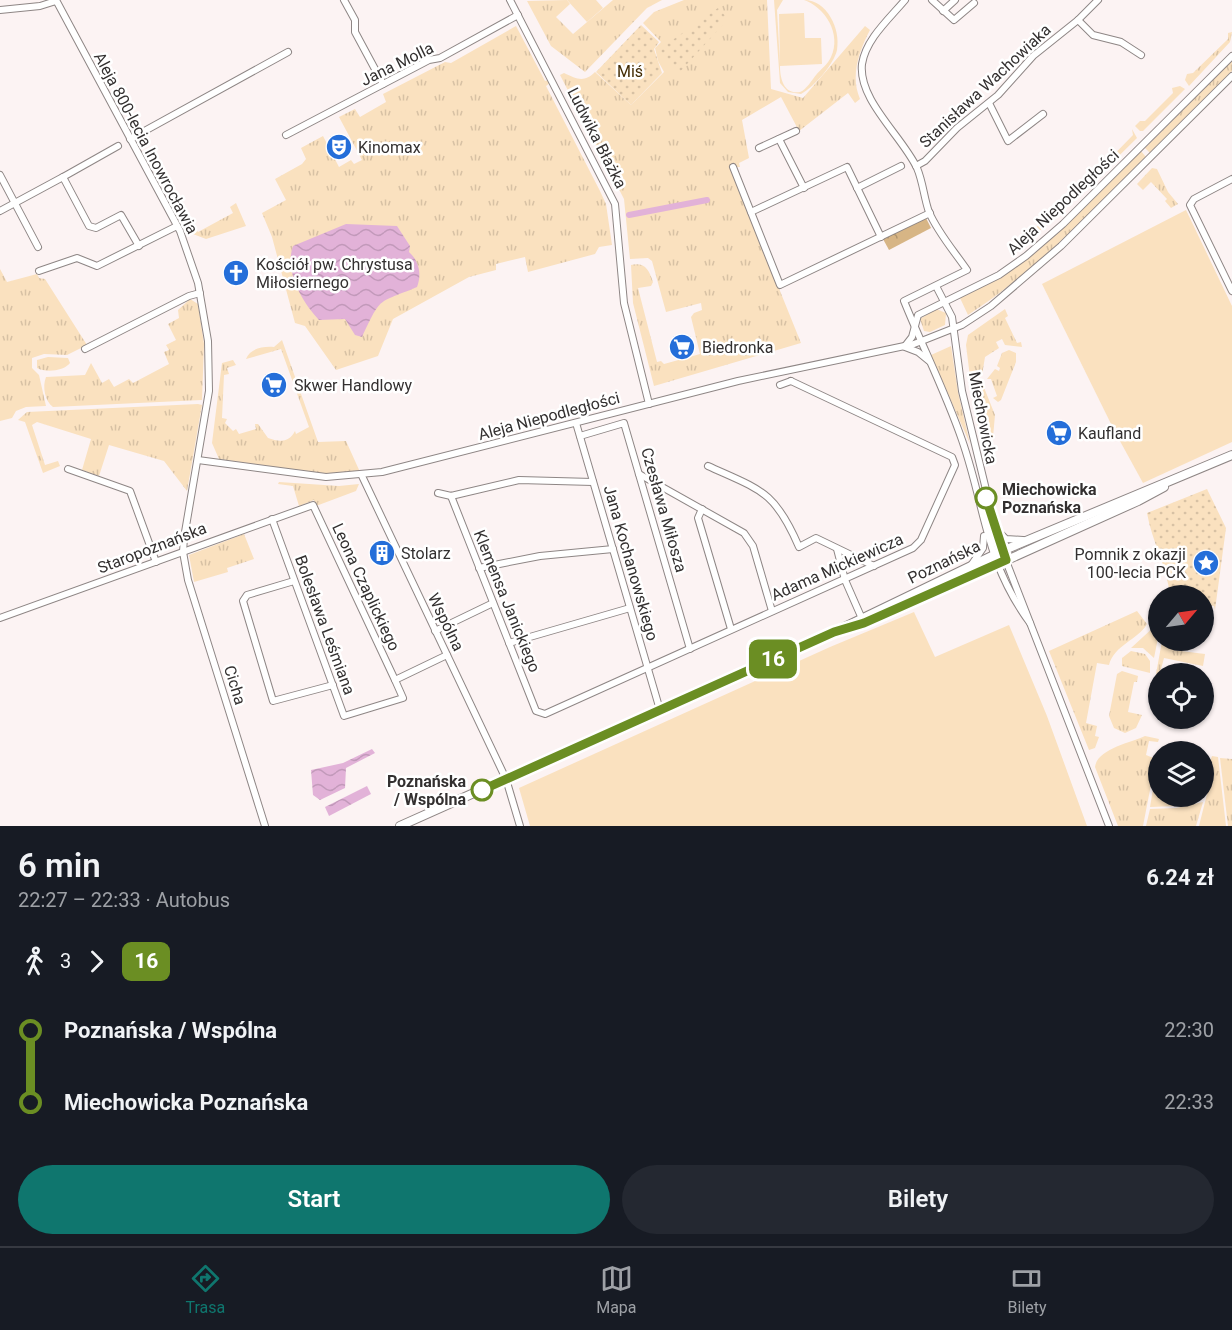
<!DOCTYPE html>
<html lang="pl">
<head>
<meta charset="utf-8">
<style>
  :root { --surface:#171b24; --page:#242831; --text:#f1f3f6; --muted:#9ea1a6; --line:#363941; --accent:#0f766e }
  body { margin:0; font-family:Roboto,sans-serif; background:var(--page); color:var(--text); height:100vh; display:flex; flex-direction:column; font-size:22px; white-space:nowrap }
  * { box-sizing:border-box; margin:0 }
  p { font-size:20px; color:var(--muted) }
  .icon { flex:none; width:33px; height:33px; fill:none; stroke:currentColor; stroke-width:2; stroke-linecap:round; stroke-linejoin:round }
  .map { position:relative; height:826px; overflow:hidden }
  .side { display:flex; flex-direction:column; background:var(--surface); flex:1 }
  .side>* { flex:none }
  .badge { padding:0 12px; border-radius:9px; font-size:21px; line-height:39px }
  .needle { width:39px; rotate:61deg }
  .tools { position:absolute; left:1148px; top:585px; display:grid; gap:12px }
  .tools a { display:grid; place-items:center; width:66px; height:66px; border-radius:50%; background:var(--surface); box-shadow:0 2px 4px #0004; font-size:30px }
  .map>.badge { position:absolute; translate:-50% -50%; box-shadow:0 0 0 3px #fff }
  .legs { display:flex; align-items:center; gap:9px; height:66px; padding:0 18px; font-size:20px }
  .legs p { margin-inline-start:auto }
  .headline { display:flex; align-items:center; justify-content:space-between; height:102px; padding:0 18px }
  h1 { font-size:33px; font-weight:600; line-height:45px }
  .cta { display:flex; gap:12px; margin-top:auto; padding:12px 18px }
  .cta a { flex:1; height:69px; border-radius:36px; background:var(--accent); color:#fff; font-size:24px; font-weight:600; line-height:69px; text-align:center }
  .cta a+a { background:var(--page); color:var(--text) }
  ul { padding:0 18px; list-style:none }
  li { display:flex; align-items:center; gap:21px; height:72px; font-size:22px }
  li i { display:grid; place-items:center; width:9px; height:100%; margin:0 8px; background:currentColor }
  li i::after { content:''; width:15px; height:15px; margin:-8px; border:4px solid; border-radius:50%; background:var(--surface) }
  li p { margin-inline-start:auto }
  li:first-child i { background:linear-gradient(#0000 50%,currentColor 0) }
  li:last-child i { background:linear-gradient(currentColor 50%,#0000 0) }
  .tab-bar { display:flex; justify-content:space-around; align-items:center; height:84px; border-top:2px solid var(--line); background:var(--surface); font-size:16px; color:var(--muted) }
  .tab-bar a { display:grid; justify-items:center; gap:3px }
  .tab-bar .selected { color:var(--accent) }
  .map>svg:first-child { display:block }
  .grass { fill:url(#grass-tufts) }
  .forest { fill:url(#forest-crowns) }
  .park { fill:url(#park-dots) }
  .garden { fill:#fae1bf }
  .water { fill:url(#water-waves) }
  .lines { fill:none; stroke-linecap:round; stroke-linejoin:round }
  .canal { stroke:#e2b2d8; stroke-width:6 }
  .minor-casing { stroke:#8e8685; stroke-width:8 }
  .major-casing { stroke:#8e8685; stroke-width:10 }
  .minor { stroke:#fff; stroke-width:6 }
  .major { stroke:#fff; stroke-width:8 }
  .line-1-casing { stroke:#fff; stroke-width:14 }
  .line-1 { stroke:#6b8e23; stroke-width:9 }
  .stop-1-dot { fill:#fff; stroke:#6b8e23; stroke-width:3 }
  .labels { text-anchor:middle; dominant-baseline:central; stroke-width:5; stroke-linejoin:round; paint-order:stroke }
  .street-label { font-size:16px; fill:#333030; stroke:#fff }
  .park-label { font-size:16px; fill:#432c04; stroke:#fff }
  .poi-label { font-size:16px; fill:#333030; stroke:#fff; text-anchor:start }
  .stop-label { font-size:16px; font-weight:bold; fill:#333030; stroke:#fff; text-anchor:start }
</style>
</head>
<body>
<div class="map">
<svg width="1232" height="826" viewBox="0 0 1232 826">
  <defs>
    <pattern id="grass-tufts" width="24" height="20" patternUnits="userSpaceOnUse" patternTransform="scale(1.5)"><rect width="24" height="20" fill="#fae1bf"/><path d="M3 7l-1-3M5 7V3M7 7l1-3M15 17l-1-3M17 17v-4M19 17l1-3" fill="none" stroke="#d7c1a4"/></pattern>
    <pattern id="forest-crowns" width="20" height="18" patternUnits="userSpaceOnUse" patternTransform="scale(1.5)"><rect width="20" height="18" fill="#d7b585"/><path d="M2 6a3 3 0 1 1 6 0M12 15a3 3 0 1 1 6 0" fill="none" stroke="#af946d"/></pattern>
    <pattern id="park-dots" width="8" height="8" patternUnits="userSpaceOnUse" patternTransform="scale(1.5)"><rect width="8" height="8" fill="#fae1bf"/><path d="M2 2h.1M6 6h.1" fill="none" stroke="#d7c1a4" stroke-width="1.8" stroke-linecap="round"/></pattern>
    <pattern id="water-waves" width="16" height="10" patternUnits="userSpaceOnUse" patternTransform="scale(1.5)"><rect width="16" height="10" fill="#e2b2d8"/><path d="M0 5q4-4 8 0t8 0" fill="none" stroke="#c299ba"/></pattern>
  </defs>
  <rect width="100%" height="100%" fill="#fcf3f3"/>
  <!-- grass -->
  <g class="grass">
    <path d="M567 0 570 4 556 17 573 34 613 0H662L647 8 585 72 551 46 527 1Z"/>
    <path d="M684 0H767L771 89 803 98 865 26 870 30C859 51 850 76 860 99L855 103 848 93 799 131 781 97 742 120 749 158 739 163 740 167H730L801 343 654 386 633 303 631 265C645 262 649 270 653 282L651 286 638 288 657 362 661 361 664 364 700 354 691 317 694 313 702 310 701 303 666 312 652 261 648 258 630 259 624 199 560 75 564 73C577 79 584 83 595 72L631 105 664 72 658 61 655 48 661 42 643 23 654 12Z"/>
    <path d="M516 26 545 81 548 80 550 83 546 86 600 191 606 204 612 245 599 247 595 254 528 272 525 257 496 264V270L469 277 393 319 378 356 336 370 305 326 295 323 272 237 262 213 286 200 275 179 302 164 306 159 301 148 323 136 339 167 351 160 354 164 362 160 339 117 355 109 360 117 386 102 383 94 445 62 451 63Z"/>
    <path d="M1232 32 1230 42 1189 86 1185 80 1187 74 1193 73 1228 39V33Z"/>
    <path d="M1232 61V71L1150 153 1145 148Z"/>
    <path d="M1180 86 1185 89 1143 131H1140L1135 126 1140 121H1145L1173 93 1172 88Z"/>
    <path d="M1132 129 1137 138 1059 215 1022 245 1017 238 1022 240 1076 192V186L1089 174 1094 175 1133 135Z"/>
    <path d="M1141 151 1146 157C1090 213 1035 272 968 315L960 298C1034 264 1084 208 1141 151Z"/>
    <path d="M1152 168 1157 169 1168 192 1178 204 1171 208 1165 201 1167 199 1151 182 1143 190 1137 184Z"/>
    <path d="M236 203 246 226 206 239 193 234 191 229 194 227 198 232 233 213 230 207Z"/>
    <path d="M0 269 7 282 37 274 39 278 45 279 87 345 67 355 44 354 32 358V368L39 375 46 406 26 407 16 411 12 418 0 421Z"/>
    <path d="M190 299 198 304 204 344 202 400 53 407C45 401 42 387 46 377L85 375 91 363 102 383 109 379 114 387 129 379 133 383 169 364 164 352 169 350 166 345 176 340 168 324 179 318 178 310Z"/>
    <path d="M936 309 946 313 945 325 930 332 924 331 920 319Z"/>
    <path d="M1005 309 1008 316 1005 318 1017 343 1021 342 1022 347 1005 345 1002 339 996 342 999 348 985 357 982 375 971 385 966 345 968 335Z"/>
    <path d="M282 340 318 442 346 441 360 472 331 475 219 459 212 443 222 363 233 360 236 365 227 368 229 374 224 375 222 418 227 419 225 423 233 431 236 429 239 434 256 429 255 424H258L268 438C279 442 289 443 295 431L296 434 309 427 281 349 246 359C250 348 264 346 274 347Z"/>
    <path d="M951 346 958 392 970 444 931 355Z"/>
    <path d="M1009 350 1016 353V362L1001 400 998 402 993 398 997 396 991 379H987L995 369 999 371 1000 368 997 366 1002 353Z"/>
    <path d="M48 357 68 358 70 363C64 371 46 373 37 368V360Z"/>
    <path d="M980 384 983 385 995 415 993 437 985 442 976 421 971 391Z"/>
    <path d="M198 404 202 405 187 491 164 461 109 445 99 476 82 470 91 439 37 422 32 425 45 465 58 461 60 466 43 473 25 422 18 420 27 412Z"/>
    <path d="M279 482 339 486 359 484 356 491 316 506 314 500 299 506 293 486 278 484Z"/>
    <path d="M244 534 254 559 227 568 228 572 194 582 189 555Z"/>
    <path d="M1137 611 1147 624C1138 640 1114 645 1109 665L1097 663 1086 723 1097 726 1095 736 1099 737 1095 748 1089 750 1049 651Z"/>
    <path d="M1156 625 1158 638 1154 658 1143 648H1131Z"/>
    <path d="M1162 641H1175L1173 650 1205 654 1203 666 1164 658 1160 673 1156 674Z"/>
    <path d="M1131 651 1145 654 1150 661V673L1122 666V658Z"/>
    <path d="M1122 671 1138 676 1137 682H1134L1128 712 1142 715 1136 728 1125 733 1114 728 1109 716 1117 674Z"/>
    <path d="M1145 736 1159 739 1158 742 1149 741 1146 755 1156 759 1143 826H1118L1095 767C1097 749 1130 743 1145 736Z"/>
    <path d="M1212 756 1218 757 1226 826H1199L1207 794 1203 782V764H1209Z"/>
    <path d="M1220 758 1232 759V826H1228Z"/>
    <path d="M1158 759V796H1203V794V797L1176 806 1150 807Z"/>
    <path d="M1203 802 1196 826H1146L1150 809 1176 808Z"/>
  </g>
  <!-- forest -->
  <path class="forest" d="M926 218 931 228 889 250 883 239Z"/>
  <!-- park -->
  <g class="park">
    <path d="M718 8 728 19 678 74 657 51Z"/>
    <path d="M641 25 659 42 654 49 662 73 631 105 596 72Z"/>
    <path d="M1207 489 1226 528 1215 610 1214 606 1203 604V596L1170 595C1167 567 1152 542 1147 513Z"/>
  </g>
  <!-- garden -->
  <g class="garden">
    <path d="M567 0H596L603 8 587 22Z"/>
    <path d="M774 0H783L777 10 780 64 779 14 804 13 805 38H821L822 64 780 66C780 77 783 95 800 92 806 90 812 80 816 75 821 69 828 64 831 57 842 34 825 7 804 0 827 0 841 29 837 50 834 64 814 87 801 94L788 92 780 83Z"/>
    <path d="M1186 210 1232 306V442L1143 483 1115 432 1042 284Z"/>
    <path d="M914 612 935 657 1009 625 1047 716 1087 826H530L519 788 830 647Z"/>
  </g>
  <!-- water -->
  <g class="water">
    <path d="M346 224 397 226 410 246 409 252C419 261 422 274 417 287 377 304 382 295 362 337L355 335 345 319 319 320C302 302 284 271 293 246Z"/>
    <path d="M372 749 375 753 346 768 345 788 320 800 313 795 311 770 343 763Z"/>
    <path d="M367 786 371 794 329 816 325 807Z"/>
  </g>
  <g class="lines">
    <!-- canal -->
    <path class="canal" d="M629 215 707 200"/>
    <!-- minor casing -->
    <g class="minor-casing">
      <g id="minor">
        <path d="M56 0 180 231 198 283 208 341 209 391 184 538 183 552 188 580 265 826"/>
        <path d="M344 0 355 20V32L383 84"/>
        <path d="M510 0 615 204 624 303 649 404"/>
        <path d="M905 0C889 19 866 39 862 64 858 100 902 136 917 168 923 182 924 198 929 212 938 233 954 251 967 270L904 301C923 348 946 393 962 440 986 509 984 560 1030 623"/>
        <path d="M932 0 954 20 974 3"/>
        <path d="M0 10 40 6 56 1"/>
        <path d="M943 11 955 0"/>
        <path d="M1078 20 1093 35 1121 42 1141 55"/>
        <path d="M989 103 1008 141 1043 114"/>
        <path d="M286 135 429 60 440 58 518 15"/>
        <path d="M130 139 288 52"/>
        <path d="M779 139 804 188"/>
        <path d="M759 148 796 131"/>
        <path d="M916 166 925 161 957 128 998 95 1033 56 1078 20 1098 0"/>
        <path d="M733 167 780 285 930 213"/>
        <path d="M0 175 38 247"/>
        <path d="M63 177 118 146"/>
        <path d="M1232 179 1194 199 1190 205 1232 291"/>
        <path d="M857 188 901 166"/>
        <path d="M0 211 63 177 89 226 96 228 121 215 139 246"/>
        <path d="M751 212 847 167 881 237"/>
        <path d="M39 271 77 258 97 266 177 226"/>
        <path d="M936 286 952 317 962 391 999 543 1109 826"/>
        <path d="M905 346 912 337 918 315 999 275 1026 256 1063 224 1232 56"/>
        <path d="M905 347 918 352 929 361"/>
        <path d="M85 349 189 296 200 293"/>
        <path d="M780 385 791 381"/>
        <path d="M576 423 660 710"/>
        <path d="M580 436 624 423 690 649"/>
        <path d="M198 460 326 477 382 472 738 381 914 344 962 325 991 306 1061 246 1232 76"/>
        <path d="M708 466C761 490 775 491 799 547L816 538 874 566"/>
        <path d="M68 469 130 491 156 562"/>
        <path d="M639 474 744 533 753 546 772 611"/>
        <path d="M362 476 506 779 520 826"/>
        <path d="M438 493 451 496 519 480 593 482"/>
        <path d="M451 496 536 711 545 714 913 548 921 540 955 465 952 457 791 381"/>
        <path d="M702 509 698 518 731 629"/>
        <path d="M272 519 344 716 403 698 395 680"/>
        <path d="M996 529 1006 539 1023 540"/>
        <path d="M837 549 845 580 863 621"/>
        <path d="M972 564 983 548 984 536"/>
        <path d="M479 568 540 556 613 549"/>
        <path d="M294 581 247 595 243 601 273 701 333 685"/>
        <path d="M0 618 313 505 395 680 447 655"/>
        <path d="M435 631 493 603"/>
        <path d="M509 643 630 608"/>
      </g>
    </g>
    <!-- major casing -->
    <g class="major-casing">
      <g id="major">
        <path d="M850 627 936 592 1138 501 1164 487"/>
        <path d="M400 826 834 632 1002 551 1232 455"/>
      </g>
    </g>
    <!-- minor -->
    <use href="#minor" class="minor"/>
    <!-- major -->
    <use href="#major" class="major"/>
  </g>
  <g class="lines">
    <!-- line-1 casing -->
    <g class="line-1-casing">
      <path id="line-1" d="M482 790 834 632 864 623 1006 560 986 498"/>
    </g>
    <!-- line-1 -->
    <use href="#line-1" class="line-1"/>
  </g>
  <!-- icons -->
  <defs>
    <g id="theatre-disc" transform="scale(1.35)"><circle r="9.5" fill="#246ed9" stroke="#fff"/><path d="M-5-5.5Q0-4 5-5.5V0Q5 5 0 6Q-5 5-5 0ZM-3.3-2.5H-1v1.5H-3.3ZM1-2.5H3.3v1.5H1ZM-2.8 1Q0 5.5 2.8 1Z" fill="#fff"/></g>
    <g id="church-disc" transform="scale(1.35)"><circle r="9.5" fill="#246ed9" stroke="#fff"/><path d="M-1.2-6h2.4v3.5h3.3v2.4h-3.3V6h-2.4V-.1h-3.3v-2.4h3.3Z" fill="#fff"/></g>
    <g id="supermarket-disc" transform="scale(1.35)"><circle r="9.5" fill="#246ed9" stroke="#fff"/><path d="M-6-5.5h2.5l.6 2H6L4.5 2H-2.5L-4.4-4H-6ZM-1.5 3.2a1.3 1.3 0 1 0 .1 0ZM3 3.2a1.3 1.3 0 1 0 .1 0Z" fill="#fff"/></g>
    <g id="building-disc" transform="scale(1.35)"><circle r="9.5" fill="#246ed9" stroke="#fff"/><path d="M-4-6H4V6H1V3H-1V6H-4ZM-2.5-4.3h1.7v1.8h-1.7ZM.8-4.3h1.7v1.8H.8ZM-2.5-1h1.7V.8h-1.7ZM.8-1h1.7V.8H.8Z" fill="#fff"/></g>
    <g id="sight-disc" transform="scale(1.35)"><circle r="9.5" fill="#246ed9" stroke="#fff"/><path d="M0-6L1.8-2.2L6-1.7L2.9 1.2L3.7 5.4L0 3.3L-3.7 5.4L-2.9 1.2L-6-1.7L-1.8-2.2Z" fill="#fff"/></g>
  </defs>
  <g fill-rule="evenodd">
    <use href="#theatre-disc" x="339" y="147"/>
    <use href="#church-disc" x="236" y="273"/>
    <use href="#supermarket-disc" x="682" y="347"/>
    <use href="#supermarket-disc" x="274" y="385"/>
    <use href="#supermarket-disc" x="1059" y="433"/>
    <use href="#building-disc" x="382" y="553"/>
    <use href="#sight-disc" x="1206" y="563"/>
  </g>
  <!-- markers -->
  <g class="stop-1-dot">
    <circle cx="986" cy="498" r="10"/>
    <circle cx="482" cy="790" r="10"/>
  </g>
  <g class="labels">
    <!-- street labels -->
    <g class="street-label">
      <text transform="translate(397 64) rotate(-26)">Jana Molla</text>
      <text transform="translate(985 86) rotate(-43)">Stanisława Wachowiaka</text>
      <text transform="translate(597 138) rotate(63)">Ludwika Błażka</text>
      <text transform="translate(146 143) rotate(62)">Aleja 800-lecia Inowrocławia</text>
      <text transform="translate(1063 202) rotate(-43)">Aleja Niepodległości</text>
      <text transform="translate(549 416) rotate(-15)">Aleja Niepodległości</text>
      <text transform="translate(983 418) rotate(79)">Miechowicka</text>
      <text transform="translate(664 510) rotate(74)">Czesława Miłosza</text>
      <text transform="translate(152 548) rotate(-21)">Staropoznańska</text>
      <text transform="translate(944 562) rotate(-26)">Poznańska</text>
      <text transform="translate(631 563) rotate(74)">Jana Kochanowskiego</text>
      <text transform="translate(837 567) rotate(-24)">Adama Mickiewicza</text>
      <text transform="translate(366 587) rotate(65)">Leona Czaplickiego</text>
      <text transform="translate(507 601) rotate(68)">Klemensa Janickiego</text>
      <text transform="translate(446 622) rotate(64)">Wspólna</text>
      <text transform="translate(325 625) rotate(70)">Bolesława Leśmiana</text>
      <text transform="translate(235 685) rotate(73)">Cicha</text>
    </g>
    <!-- park labels -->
    <g class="park-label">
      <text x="630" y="71">Miś</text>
    </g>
    <!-- poi labels -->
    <g class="poi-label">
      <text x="358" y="147">Kinomax</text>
      <text x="256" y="264">Kościół pw. Chrystusa<tspan x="256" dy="18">Miłosiernego</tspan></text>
      <text x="702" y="347">Biedronka</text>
      <text x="294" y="385">Skwer Handlowy</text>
      <text x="1078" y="433">Kaufland</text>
      <text x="401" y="553">Stolarz</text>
      <text x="1186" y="554" text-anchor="end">Pomnik z okazji<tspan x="1186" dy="18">100-lecia PCK</tspan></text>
    </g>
    <!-- stop labels -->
    <g class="stop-label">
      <text x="1002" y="489">Miechowicka<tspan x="1002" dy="18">Poznańska</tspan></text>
      <text x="466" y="781" text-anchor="end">Poznańska<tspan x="466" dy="18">/ Wspólna</tspan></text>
    </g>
  </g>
</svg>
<div class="tools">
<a><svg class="needle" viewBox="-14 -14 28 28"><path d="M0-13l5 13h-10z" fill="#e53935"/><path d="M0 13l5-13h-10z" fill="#9ea1a6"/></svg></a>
<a><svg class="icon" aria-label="locate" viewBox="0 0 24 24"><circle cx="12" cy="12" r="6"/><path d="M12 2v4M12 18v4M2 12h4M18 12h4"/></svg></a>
<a><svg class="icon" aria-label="layers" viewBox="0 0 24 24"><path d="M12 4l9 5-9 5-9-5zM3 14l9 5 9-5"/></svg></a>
</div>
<b class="badge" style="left:773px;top:659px;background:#6b8e23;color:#fff">16</b>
</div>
<section class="side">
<div class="headline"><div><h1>6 min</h1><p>22:27 – 22:33 · Autobus</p></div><b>6.24 zł</b></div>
<div class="legs"><svg class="icon" aria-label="walk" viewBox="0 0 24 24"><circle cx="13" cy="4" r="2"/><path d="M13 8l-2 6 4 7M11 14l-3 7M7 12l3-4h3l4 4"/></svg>3<svg class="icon" aria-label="forward" viewBox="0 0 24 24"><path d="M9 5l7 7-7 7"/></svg><b class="badge" style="background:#6b8e23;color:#fff">16</b></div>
<ul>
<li><i style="color:#6b8e23"></i><b>Poznańska / Wspólna</b><p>22:30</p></li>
<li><i style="color:#6b8e23"></i><b>Miechowicka Poznańska</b><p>22:33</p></li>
</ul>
<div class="cta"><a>Start</a><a>Bilety</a></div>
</section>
<nav class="tab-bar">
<a class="selected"><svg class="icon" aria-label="directions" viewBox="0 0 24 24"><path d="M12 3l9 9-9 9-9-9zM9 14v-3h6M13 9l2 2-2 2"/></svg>Trasa</a>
<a><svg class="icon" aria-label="map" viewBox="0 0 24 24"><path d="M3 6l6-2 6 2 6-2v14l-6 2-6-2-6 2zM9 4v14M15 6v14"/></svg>Mapa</a>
<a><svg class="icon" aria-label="tickets" viewBox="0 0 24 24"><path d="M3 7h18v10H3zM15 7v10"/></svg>Bilety</a>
</nav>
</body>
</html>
